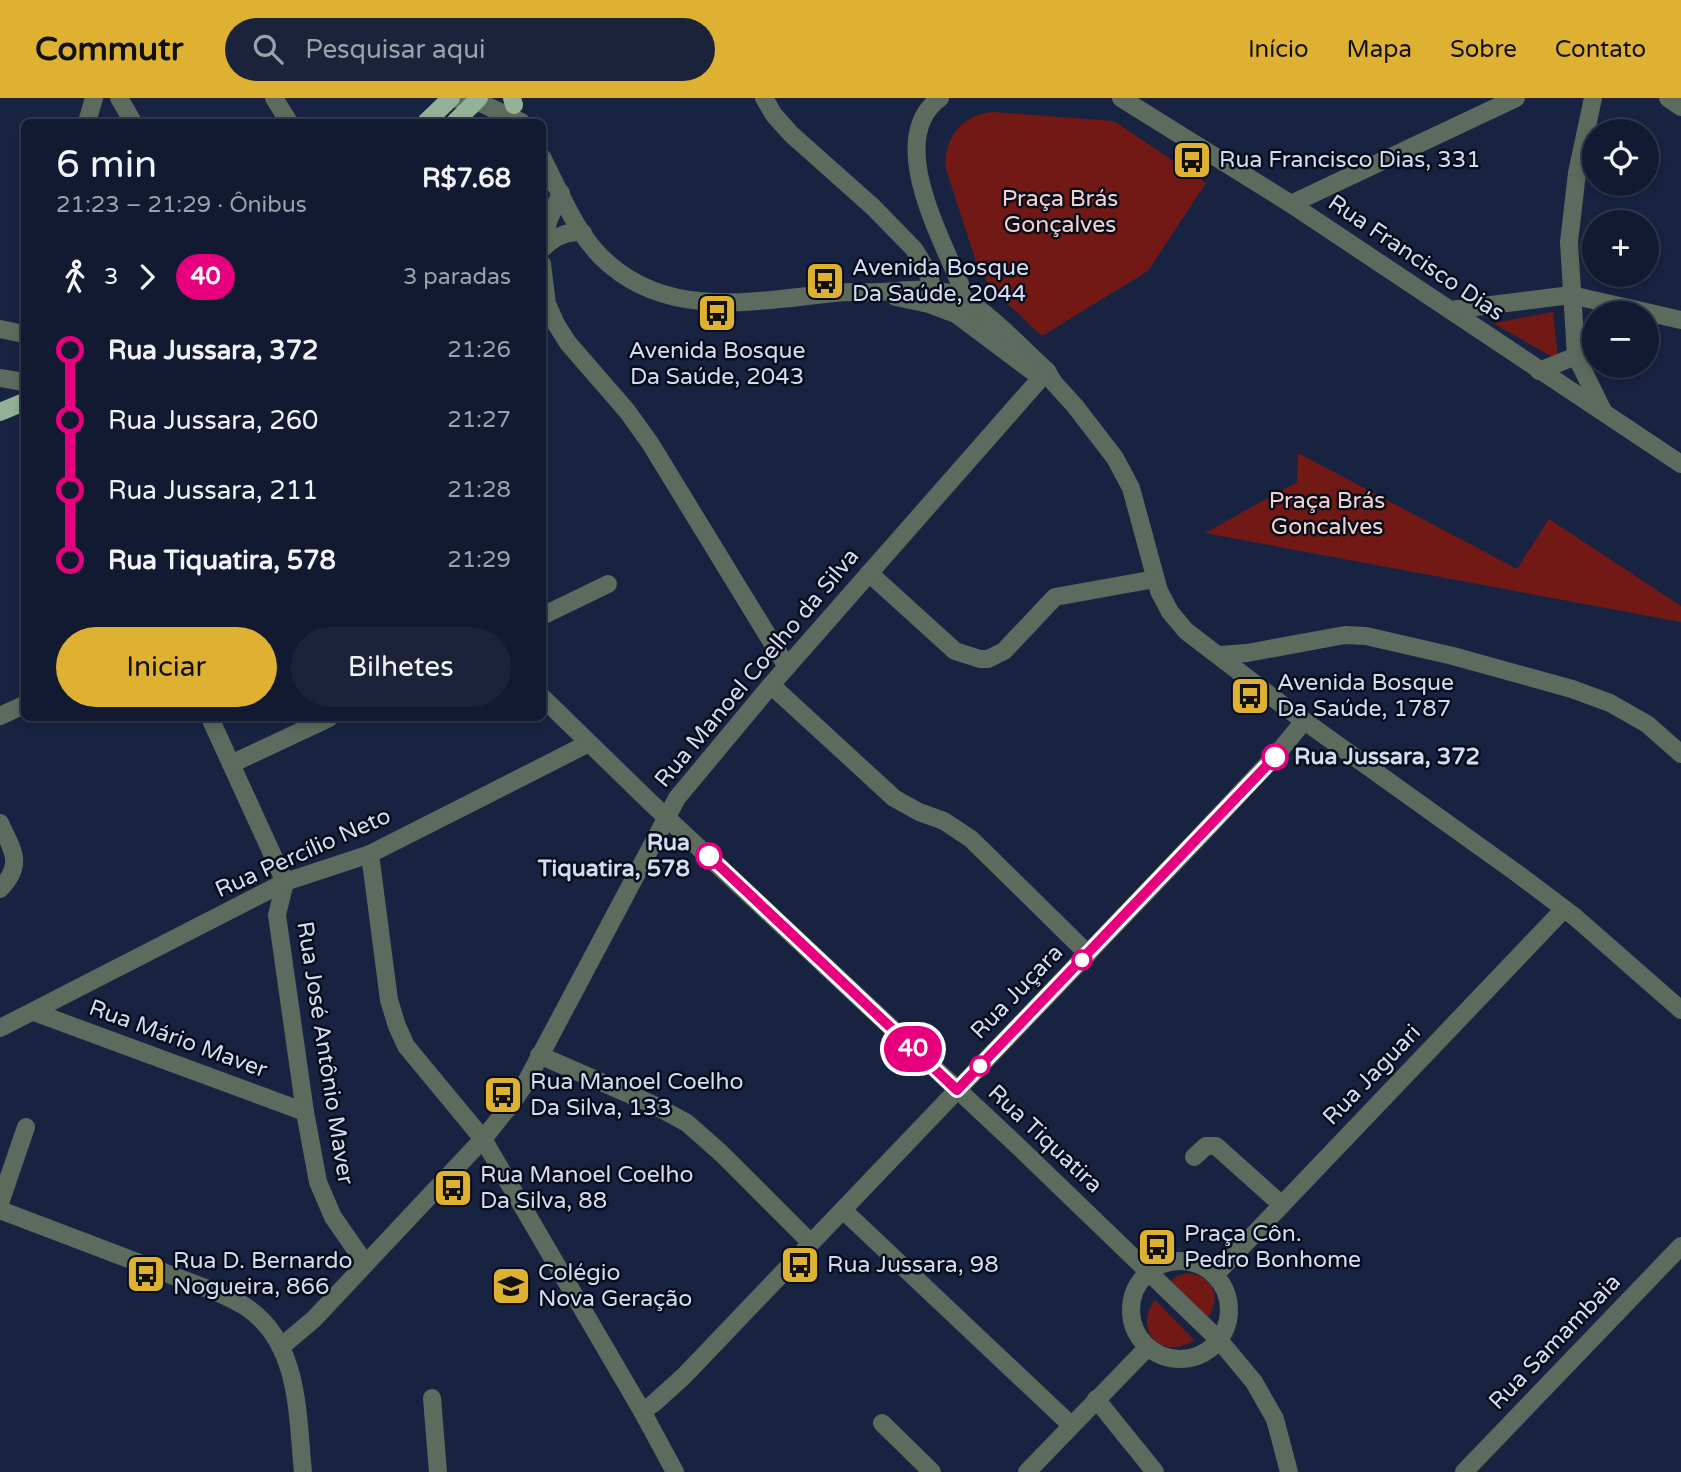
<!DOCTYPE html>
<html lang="pt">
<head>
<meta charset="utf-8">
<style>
  :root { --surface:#121a32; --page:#1b233a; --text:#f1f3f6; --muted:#9ca1ac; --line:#31384d; --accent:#deb133 }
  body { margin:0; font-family:"Varela Round",sans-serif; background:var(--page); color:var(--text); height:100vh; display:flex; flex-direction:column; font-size:26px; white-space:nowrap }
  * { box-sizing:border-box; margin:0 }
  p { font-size:23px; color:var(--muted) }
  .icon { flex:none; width:38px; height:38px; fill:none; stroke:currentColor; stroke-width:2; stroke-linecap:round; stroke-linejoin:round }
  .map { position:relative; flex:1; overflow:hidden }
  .sheet { position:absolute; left:21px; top:21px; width:525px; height:602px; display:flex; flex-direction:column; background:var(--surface); border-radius:10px; box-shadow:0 4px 10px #0003,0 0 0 2px var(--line) }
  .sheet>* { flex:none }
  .badge { padding:0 14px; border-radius:23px; font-size:24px; line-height:46px }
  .tools { position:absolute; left:1582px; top:21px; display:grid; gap:14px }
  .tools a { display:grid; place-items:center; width:77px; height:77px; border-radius:50%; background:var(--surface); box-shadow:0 4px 10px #0003,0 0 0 2px var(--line); font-size:35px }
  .map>.badge { position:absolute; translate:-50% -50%; box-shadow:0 0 0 4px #fff }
  .legs { display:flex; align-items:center; gap:10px; height:77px; padding:0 35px; font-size:23px }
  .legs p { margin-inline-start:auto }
  .summary { display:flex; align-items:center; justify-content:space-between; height:119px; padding:0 35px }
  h1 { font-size:38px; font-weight:600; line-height:52px }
  .button { display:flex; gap:14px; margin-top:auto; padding:14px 35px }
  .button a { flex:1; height:80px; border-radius:42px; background:var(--accent); color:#111; font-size:28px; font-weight:600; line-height:80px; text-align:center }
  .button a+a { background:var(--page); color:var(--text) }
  ul { padding:0 35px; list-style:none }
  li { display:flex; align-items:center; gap:24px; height:70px; font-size:26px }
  li i { display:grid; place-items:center; width:10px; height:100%; margin:0 9px; background:currentColor }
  li i::after { content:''; width:18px; height:18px; margin:-9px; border:5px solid; border-radius:50%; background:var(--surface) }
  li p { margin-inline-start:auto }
  li:first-child i { background:linear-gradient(#0000 50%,currentColor 0) }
  li:last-child i { background:linear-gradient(currentColor 50%,#0000 0) }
  header { display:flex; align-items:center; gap:42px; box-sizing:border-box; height:98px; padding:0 35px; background:var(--accent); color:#111 }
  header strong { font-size:33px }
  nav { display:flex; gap:38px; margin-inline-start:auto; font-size:24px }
  .search { width:490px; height:63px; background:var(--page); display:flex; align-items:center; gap:18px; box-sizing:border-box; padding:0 24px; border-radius:38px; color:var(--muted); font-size:26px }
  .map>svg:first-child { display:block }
  .green { fill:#721915 }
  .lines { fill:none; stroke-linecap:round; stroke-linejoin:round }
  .minor { stroke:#5c6b5d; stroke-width:18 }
  .major { stroke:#93b196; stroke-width:18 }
  .line-1-casing { stroke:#fff; stroke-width:16 }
  .line-1 { stroke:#e6007e; stroke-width:10 }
  .stop-1-dot { fill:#fff; stroke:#e6007e; stroke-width:3.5 }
  .labels { text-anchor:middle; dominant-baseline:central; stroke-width:5; stroke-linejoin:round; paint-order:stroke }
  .poi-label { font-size:23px; fill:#d4dcf1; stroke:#080d1b; text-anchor:start }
  .park-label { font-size:23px; fill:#f4d2cd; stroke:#080d1b }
  .street-label { font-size:23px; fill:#d4dcf1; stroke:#080d1b }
  .stop-label { font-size:23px; font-weight:bold; fill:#d4dcf1; stroke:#080d1b; text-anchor:start }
</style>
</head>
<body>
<header>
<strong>Commutr</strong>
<div class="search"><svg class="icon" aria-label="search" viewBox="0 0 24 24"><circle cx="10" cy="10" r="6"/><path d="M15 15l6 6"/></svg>Pesquisar aqui</div>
<nav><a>Início</a><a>Mapa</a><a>Sobre</a><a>Contato</a></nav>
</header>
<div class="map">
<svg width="1681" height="1374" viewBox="0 0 1681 1374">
  <rect width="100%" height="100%" fill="#182342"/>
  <!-- green -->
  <g class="green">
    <path d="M993 14 1114 23 1206 85 1148 173 1042 238 990 189 975 161 946 71C942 41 963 16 993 14Z"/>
    <path d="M1553 214 1558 262 1493 225Z"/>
    <path d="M1298 355 1517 471 1549 421 1681 508V524L1205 435 1297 384Z"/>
    <path d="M1189 1175C1213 1179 1222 1199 1208 1219L1171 1183 1179 1177Z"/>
    <path d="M1155 1202 1194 1242C1162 1264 1132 1232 1155 1202Z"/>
  </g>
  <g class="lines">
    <!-- minor -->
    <g class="minor">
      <path d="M119 0 133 24"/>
      <path d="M274 0 289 24"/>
      <path d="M451 0 483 6 521 24"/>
      <path d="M764 0 774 17 791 36 873 109 914 151 925 169 933 190 948 213"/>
      <path d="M940 0C885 40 941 138 960 186L962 200 959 208"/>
      <path d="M1121 0 1291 106 1681 366"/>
      <path d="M1593 0 1577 75 1569 144 1576 258 1603 313"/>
      <path d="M1668 0 1681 9"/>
      <path d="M87 24 94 0"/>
      <path d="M542 59C561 96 578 141 610 167 674 222 760 202 836 195 850 193 864 195 878 194 908 193 934 187 962 200 987 213 1025 253 1047 273L1054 285 1075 308 1115 360 1131 390 1159 493 1170 514 1186 533 1289 612 1518 776 1575 819 1681 912"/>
      <path d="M1291 106 1516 0"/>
      <path d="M542 147 549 121 561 95"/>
      <path d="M542 151C553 140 568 132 583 135"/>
      <path d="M542 166 547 206 556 226 568 245 627 313 650 345 787 569"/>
      <path d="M896 199 929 206 956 216 1032 273"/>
      <path d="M1451 212 1571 197 1681 222"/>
      <path d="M0 231 24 236"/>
      <path d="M1539 273 1576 258"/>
      <path d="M0 280 24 284"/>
      <path d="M869 475 955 553 980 561H988L1004 553 1055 499 1155 481"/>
      <path d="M542 518 608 486"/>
      <path d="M1219 557 1247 555 1345 537 1366 538 1453 558 1572 591 1610 605 1647 626 1681 656"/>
      <path d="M771 587 894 700 919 714 944 723 971 741 1088 856"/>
      <path d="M542 599 651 705 1021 1051 1219 1242 1254 1284 1275 1321 1289 1374"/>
      <path d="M0 618 24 607"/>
      <path d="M210 620 285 784 277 817 305 1014 318 1084 333 1119 365 1165"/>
      <path d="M231 666 329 620"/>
      <path d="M0 725C13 753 24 766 0 791"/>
      <path d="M370 756 389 902 397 928 406 948 483 1041 642 1313 675 1374"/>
      <path d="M34 914 305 1014"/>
      <path d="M0 930 285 784 370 756 589 645"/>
      <path d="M539 957 654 1007 687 1025 722 1056 811 1145"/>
      <path d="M1194 1059 1206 1048H1216L1282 1107"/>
      <path d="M0 1105 26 1029"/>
      <path d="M0 1112 221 1196C229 1200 238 1204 246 1209 300 1245 297 1316 303 1374"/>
      <path d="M843 1112 1071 1327"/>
      <circle cx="1180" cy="1212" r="49"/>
      <path d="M1215 1177 1564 811"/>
      <path d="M282 1248 314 1221 483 1041 512 1005 525 986 677 700 771 587 1047 273"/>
      <path d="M432 1300 438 1374"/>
      <path d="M1096 1301 1155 1374"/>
      <path d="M642 1313 653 1306 684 1278 1200 738 1277 656 1304 623"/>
      <path d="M882 1325 932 1374"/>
      <path d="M1027 1374 1148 1249"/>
      <path d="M1464 1374 1681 1148"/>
    </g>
    <!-- major -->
    <g class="major">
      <path d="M512 0 514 7"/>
      <path d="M426 24 451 0"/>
      <path d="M455 24 479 0"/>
      <path d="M0 314 24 304"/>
    </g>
  </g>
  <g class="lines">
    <!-- line-1 casing -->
    <g class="line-1-casing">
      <path id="line-1" d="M709 758 957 992 1275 659"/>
    </g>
    <!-- line-1 -->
    <use href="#line-1" class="line-1"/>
  </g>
  <!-- icons -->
  <defs>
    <g id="bus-square" transform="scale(2.0125)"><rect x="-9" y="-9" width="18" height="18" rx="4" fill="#deb133" stroke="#080d1b"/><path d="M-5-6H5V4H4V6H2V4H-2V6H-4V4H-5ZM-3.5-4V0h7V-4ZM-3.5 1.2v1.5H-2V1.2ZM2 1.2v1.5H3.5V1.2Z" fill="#111"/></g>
    <g id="school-square" transform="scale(2.0125)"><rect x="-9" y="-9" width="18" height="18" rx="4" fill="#deb133" stroke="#080d1b"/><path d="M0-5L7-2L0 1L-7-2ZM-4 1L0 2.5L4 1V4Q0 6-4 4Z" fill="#111"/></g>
  </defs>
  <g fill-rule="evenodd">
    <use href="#bus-square" x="1192" y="62"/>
    <use href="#bus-square" x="825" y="183"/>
    <use href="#bus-square" x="717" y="215"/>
    <use href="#bus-square" x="1250" y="598"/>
    <use href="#bus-square" x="503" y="997"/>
    <use href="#bus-square" x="453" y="1090"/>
    <use href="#bus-square" x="1157" y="1149"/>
    <use href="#bus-square" x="800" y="1167"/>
    <use href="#bus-square" x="146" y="1176"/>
    <use href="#school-square" x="511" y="1188"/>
  </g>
  <!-- markers -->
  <g class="stop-1-dot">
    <circle cx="1275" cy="659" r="12"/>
    <circle cx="709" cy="758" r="12"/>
    <circle cx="1082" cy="862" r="9"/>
    <circle cx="980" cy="968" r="9"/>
  </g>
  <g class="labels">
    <!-- poi labels -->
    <g class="poi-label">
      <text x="1219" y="62">Rua Francisco Dias, 331</text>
      <text x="852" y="170">Avenida Bosque<tspan x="852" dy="26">Da Saúde, 2044</tspan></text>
      <text x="717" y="253" text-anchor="middle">Avenida Bosque<tspan x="717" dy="26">Da Saúde, 2043</tspan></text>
      <text x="1277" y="585">Avenida Bosque<tspan x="1277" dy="26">Da Saúde, 1787</tspan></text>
      <text x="530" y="984">Rua Manoel Coelho<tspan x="530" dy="26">Da Silva, 133</tspan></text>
      <text x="480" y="1077">Rua Manoel Coelho<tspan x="480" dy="26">Da Silva, 88</tspan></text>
      <text x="1184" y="1136">Praça Côn.<tspan x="1184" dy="26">Pedro Bonhome</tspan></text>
      <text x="173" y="1163">Rua D. Bernardo<tspan x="173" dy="26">Nogueira, 866</tspan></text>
      <text x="827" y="1167">Rua Jussara, 98</text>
      <text x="538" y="1175">Colégio<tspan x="538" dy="26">Nova Geração</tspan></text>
    </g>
    <!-- park labels -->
    <g class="park-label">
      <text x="1060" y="101">Praça Brás<tspan x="1060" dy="26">Gonçalves</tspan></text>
      <text x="1327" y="403">Praça Brás<tspan x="1327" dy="26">Goncalves</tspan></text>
    </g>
    <!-- street labels -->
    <g class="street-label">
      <text transform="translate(1416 160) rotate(34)">Rua Francisco Dias</text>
      <text transform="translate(757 570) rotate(-50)">Rua Manoel Coelho da Silva</text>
      <text transform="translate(303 755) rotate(-24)">Rua Percílio Neto</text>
      <text transform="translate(1017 894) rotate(-46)">Rua Juçara</text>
      <text transform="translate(178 941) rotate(20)">Rua Mário Maver</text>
      <text transform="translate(325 955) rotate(81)">Rua José Antônio Maver</text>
      <text transform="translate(1372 977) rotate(-46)">Rua Jaguari</text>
      <text transform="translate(1045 1041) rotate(43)">Rua Tiquatira</text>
      <text transform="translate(1555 1244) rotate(-46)">Rua Samambaia</text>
    </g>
    <!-- stop labels -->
    <g class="stop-label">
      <text x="1294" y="659">Rua Jussara, 372</text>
      <text x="690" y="745" text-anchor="end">Rua<tspan x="690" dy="26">Tiquatira, 578</tspan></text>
    </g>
  </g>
</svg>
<div class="tools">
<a><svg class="icon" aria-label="locate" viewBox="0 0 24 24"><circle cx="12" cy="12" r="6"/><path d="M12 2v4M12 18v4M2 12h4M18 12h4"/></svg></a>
<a>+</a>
<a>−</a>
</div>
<b class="badge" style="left:913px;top:951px;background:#e6007e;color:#fff">40</b>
<section class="sheet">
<div class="summary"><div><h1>6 min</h1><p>21:23 – 21:29 · Ônibus</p></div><b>R$7.68</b></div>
<div class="legs"><svg class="icon" aria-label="walk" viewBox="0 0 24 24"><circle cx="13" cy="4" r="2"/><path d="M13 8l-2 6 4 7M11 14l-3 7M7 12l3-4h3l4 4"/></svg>3<svg class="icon" aria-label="forward" viewBox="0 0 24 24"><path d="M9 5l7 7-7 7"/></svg><b class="badge" style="background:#e6007e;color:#fff">40</b><p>3 paradas</p></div>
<ul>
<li><i style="color:#e6007e"></i><b>Rua Jussara, 372</b><p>21:26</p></li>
<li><i style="color:#e6007e"></i><span>Rua Jussara, 260</span><p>21:27</p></li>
<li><i style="color:#e6007e"></i><span>Rua Jussara, 211</span><p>21:28</p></li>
<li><i style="color:#e6007e"></i><b>Rua Tiquatira, 578</b><p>21:29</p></li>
</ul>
<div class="button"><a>Iniciar</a><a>Bilhetes</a></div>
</section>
</div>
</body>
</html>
